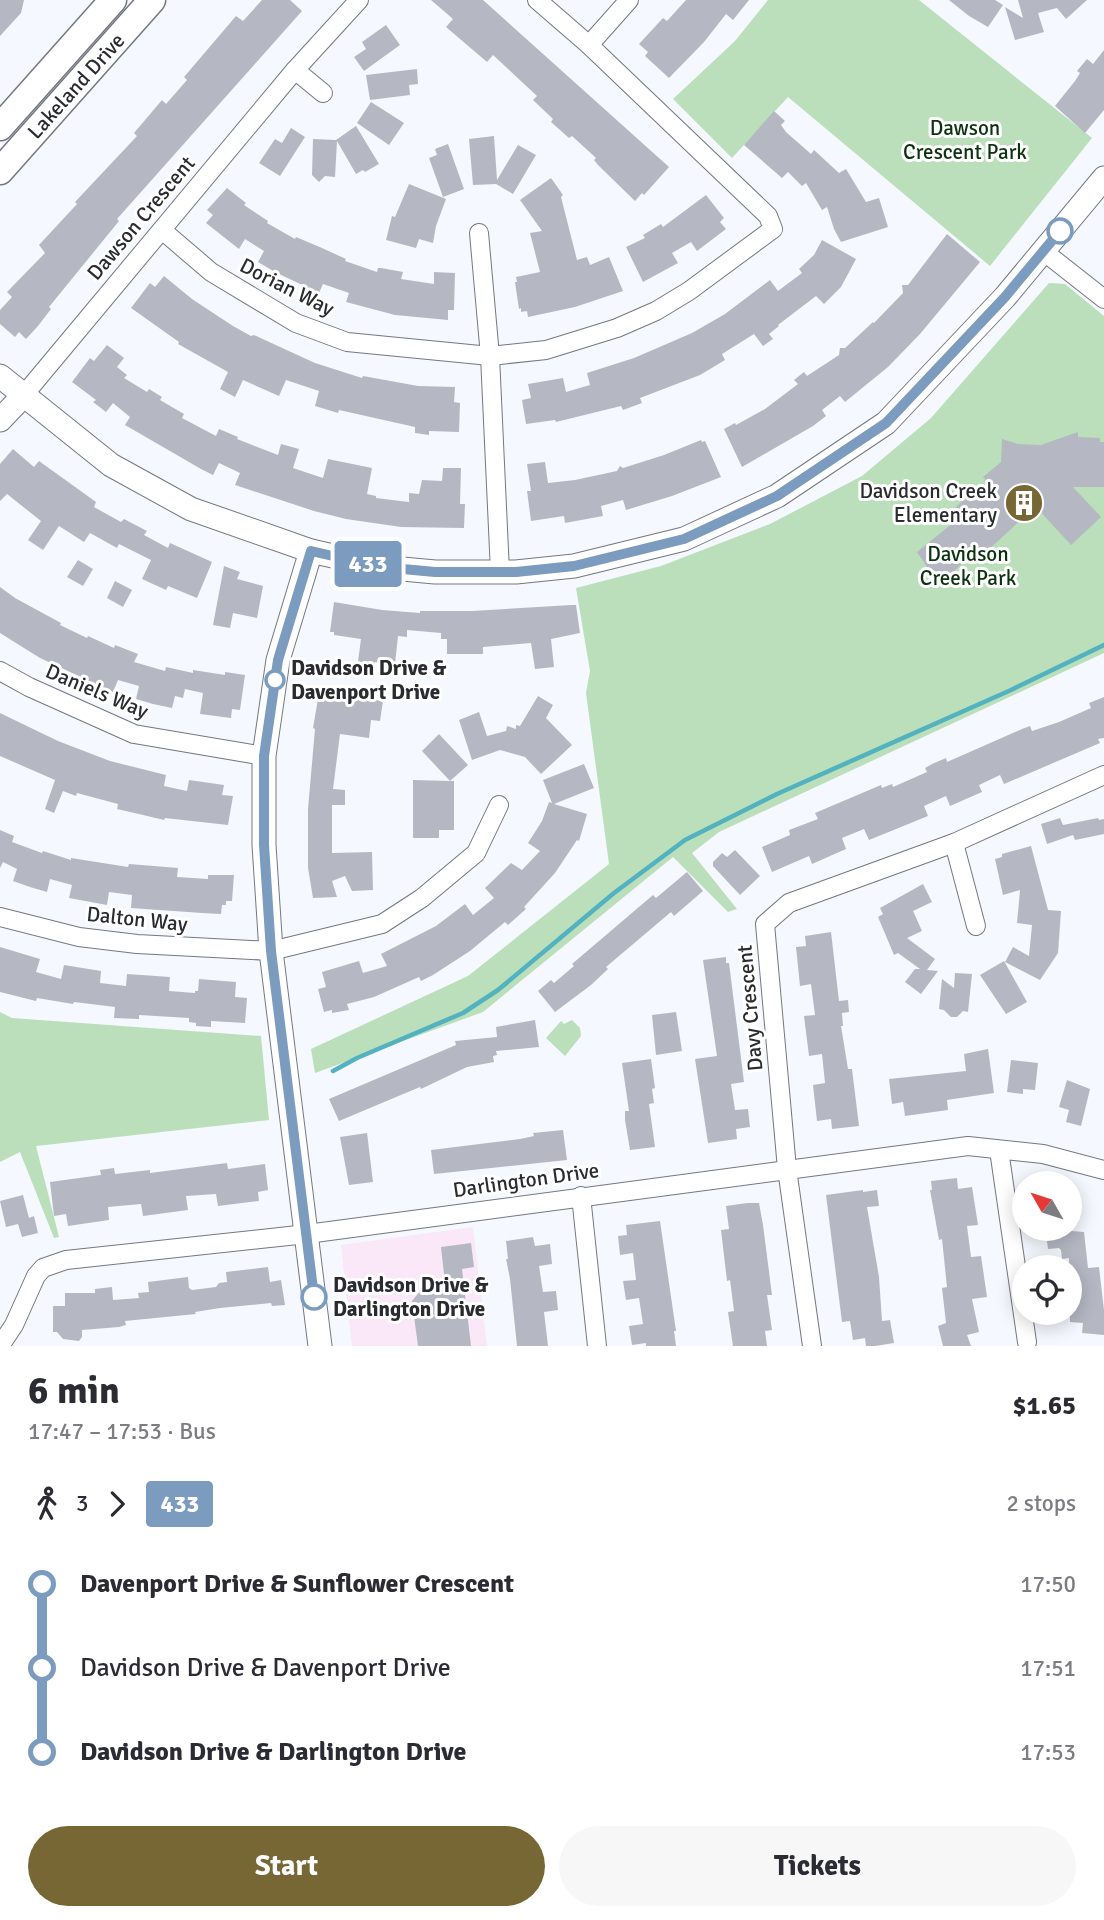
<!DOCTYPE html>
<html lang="en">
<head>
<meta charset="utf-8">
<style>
  :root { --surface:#fff; --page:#f7f7f7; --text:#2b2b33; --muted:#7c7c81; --accent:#776735 }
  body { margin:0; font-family:Signika,sans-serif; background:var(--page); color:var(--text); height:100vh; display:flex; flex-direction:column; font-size:26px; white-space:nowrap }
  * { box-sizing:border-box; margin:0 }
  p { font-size:23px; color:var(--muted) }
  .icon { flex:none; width:38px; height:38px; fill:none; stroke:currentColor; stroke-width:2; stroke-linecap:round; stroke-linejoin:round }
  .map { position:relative; height:1346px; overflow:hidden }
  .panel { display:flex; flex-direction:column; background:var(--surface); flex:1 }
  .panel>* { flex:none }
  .badge { padding:0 14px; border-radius:5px; font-size:24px; line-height:46px }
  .needle { width:46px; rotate:309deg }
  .fabs { position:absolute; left:1012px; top:1171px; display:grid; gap:14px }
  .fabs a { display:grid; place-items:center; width:70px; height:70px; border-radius:50%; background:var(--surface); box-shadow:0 4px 18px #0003; font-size:35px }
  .map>.badge { position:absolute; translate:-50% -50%; box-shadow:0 0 0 4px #fff }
  .legs { display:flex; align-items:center; gap:10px; height:77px; padding:0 28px; font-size:23px }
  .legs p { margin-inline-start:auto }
  .headline { display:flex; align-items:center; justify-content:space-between; height:119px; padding:0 28px }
  h1 { font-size:38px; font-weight:800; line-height:52px }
  .cta { display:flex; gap:14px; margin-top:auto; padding:14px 28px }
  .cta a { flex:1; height:80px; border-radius:42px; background:var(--accent); color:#fff; font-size:28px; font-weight:800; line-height:80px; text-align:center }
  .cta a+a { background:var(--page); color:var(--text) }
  ul { padding:0 28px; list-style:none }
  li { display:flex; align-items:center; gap:24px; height:84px; font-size:26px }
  li i { display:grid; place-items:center; width:10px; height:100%; margin:0 9px; background:currentColor }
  li i::after { content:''; width:18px; height:18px; margin:-9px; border:5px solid; border-radius:50%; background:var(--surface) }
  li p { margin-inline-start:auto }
  li:first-child i { background:linear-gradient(#0000 50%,currentColor 0) }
  li:last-child i { background:linear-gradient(currentColor 50%,#0000 0) }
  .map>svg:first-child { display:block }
  .commercial { fill:#fae7f8 }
  .green { fill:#badfba }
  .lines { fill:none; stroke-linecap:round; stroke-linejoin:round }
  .stream { stroke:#53b2bf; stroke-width:4.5 }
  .building { fill:#b5b8c3 }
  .minor-casing { stroke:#747781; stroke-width:20 }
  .tertiary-casing { stroke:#747781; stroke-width:25 }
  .secondary-casing { stroke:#747781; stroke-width:29 }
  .minor { stroke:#fff; stroke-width:18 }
  .tertiary { stroke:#fff; stroke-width:23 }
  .secondary { stroke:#fff; stroke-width:26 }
  .line-1-casing { stroke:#fff; stroke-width:16 }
  .line-1 { stroke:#7b9bbf; stroke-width:10 }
  .stop-1-dot { fill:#fff; stroke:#7b9bbf; stroke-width:3.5 }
  .labels { text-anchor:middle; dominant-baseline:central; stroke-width:6; stroke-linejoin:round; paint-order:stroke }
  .street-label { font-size:21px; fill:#2a2b2f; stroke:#fff }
  .park-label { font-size:21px; fill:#0c3210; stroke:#fff }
  .poi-label { font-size:21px; fill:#2a2b2f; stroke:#fff; text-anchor:end }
  .stop-label { font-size:21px; font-weight:bold; fill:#2a2b2f; stroke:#fff; text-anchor:start }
</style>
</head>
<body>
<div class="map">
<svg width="1104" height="1346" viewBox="0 0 1104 1346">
  <rect width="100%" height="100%" fill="#f5f8fe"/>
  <!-- commercial -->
  <path class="commercial" d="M473 1227 487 1346H352L341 1245Z"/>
  <!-- green -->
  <g class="green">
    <path d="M768 0H919L1092 138 990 266 788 97 732 158 673 99 735 41Z"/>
    <path d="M1049 283 1065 284 1104 316V653L719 832 692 853 737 909 728 912 673 857 483 1012 315 1073 311 1049 468 976 609 864 586 693 590 671 576 588 661 566 770 524 862 476 931 418Z"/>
    <path d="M0 1012 12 1018 261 1036 269 1120 36 1146 59 1237 54 1238 20 1152 0 1162Z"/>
    <path d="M572 1020 580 1028 581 1036 565 1056 546 1038 561 1021 564 1024Z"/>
  </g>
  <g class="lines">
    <!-- stream -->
    <path class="stream" d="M333 1071 357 1058 463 1013 498 990 614 893 685 840 777 794 1011 690 1104 645"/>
  </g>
  <!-- building -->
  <g class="building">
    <path d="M0 0H24L21 13 0 36Z"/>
    <path d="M262 0H290L302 11 117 219 119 221 49 307 51 309 38 326 26 339 19 332 15 337 0 324V310L12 297 7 292 45 253 39 245 77 204 75 202 137 136 134 133 162 100 166 104 187 80 184 77 236 16 243 21Z"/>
    <path d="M431 0H483L669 167 644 195 642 193 635 201 598 165 594 160 596 158 572 136 569 138 551 122 553 119 533 100 537 96 493 55 487 62 446 27 453 19Z"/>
    <path d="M686 0H749L733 20 726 14 704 42 669 78 645 56 648 52 639 44 663 18 667 21Z"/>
    <path d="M949 0H995L1003 5 988 27 969 16Z"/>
    <path d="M1018 0H1087L1066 19 1057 8 1038 13 1044 32 1015 40 1005 7 1023 18Z"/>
    <path d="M386 25 400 45 364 71 354 57 366 49 362 42Z"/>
    <path d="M1104 50V110L1085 133 1055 106 1075 81 1080 73 1077 71 1087 59 1093 64Z"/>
    <path d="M417 69 418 84 409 85 410 95 370 100 366 75Z"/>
    <path d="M371 102 404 123 389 145 357 123Z"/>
    <path d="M774 111 785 121 781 125 786 132 811 154 814 150 839 173 846 169 866 202 879 198 888 227 841 242 834 229 827 207 822 210 806 183 802 186 788 172 782 178 744 145Z"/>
    <path d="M356 126 379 164 365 172 363 170 356 174 337 141 335 177 325 176 319 182 312 175 313 139 336 140Z"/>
    <path d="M291 128 305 137 280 176 259 163 275 139 282 143Z"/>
    <path d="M494 136 497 180 518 145 536 155 513 194 496 184 473 185 469 139Z"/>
    <path d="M448 144 464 189 443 197 429 158 437 155 435 149Z"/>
    <path d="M551 178 563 195 561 197 577 260 587 257 590 265 609 257 623 291 575 307 528 317 527 311 521 312V308L519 309 515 282H517L516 277 540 272 530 233 542 231 520 200Z"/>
    <path d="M409 184 446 199 436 226 433 243 419 239 416 248 386 240 392 216 395 217Z"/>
    <path d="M227 188 246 203 244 205 268 221 267 223 295 239 296 237 322 248 346 259 345 261 377 272 378 268H381L403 272 401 279 434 284V272L455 273 454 310H448V320L395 315 346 302 349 293 323 284 319 293 275 272 258 262 264 251 245 239 239 249 206 223 213 215 207 210Z"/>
    <path d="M706 195 724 218 720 222 726 229 697 251 691 242 672 253 678 263 643 282 626 247 645 238 643 235 661 224 663 227Z"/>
    <path d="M947 234 980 262 920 334 888 367 845 402 840 396 822 410 826 416 813 426 742 467 724 429 735 423 736 425 765 409 798 384 794 380 804 372 807 376 839 355 840 348H845L873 322 874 323 903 293 902 285H908Z"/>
    <path d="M822 240 856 259 841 287 824 304 816 296 778 325 779 326 769 334 773 339 763 346 754 334 722 354 725 360 700 375 640 398 642 403 623 410 621 406 556 422 555 420 526 424 522 400 531 398 528 384 563 378 566 392 590 385 587 373 634 358 692 333 725 314 770 280 778 291 802 273 799 269 814 255Z"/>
    <path d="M164 276 192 299 233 326 251 336 254 335 315 363 362 378 363 376 418 386 455 387 454 402 460 403 459 432 429 431V435L415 433V427L339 410 338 413 315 406 319 391 286 380 279 396 243 380 235 397 220 389 228 372 178 344 179 342 131 308 150 283 155 287Z"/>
    <path d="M107 345 124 358 117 367 127 375 124 378 147 392 149 389 162 397 160 400 184 414 182 418 216 436 219 429 238 437 237 439 278 455 281 444 299 449 293 468 323 478 328 459 372 468 367 494 376 496V498L409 502V493L419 494 422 480 442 481 443 468H461L460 504H465L464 528 401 527 346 519 314 511 235 485 240 473 219 463 213 475 201 469 125 425 130 417 113 403 106 412 93 402 96 400 72 382 90 358 94 361Z"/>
    <path d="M1078 432V437L1100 438V442H1104V487H1073L1101 517 1071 545 1037 508 1026 519 1024 517 984 554 978 548 944 581 927 567 917 552 953 523 947 516 968 495 970 498 987 482 983 477 1001 462 1002 439 1018 444 1041 445Z"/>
    <path d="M701 440 702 442 705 441 721 477 672 496 626 510 623 500 601 506 603 516 565 523 564 516 531 521 527 491H531L527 464 545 462 548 483 575 480 617 471 620 466 623 468 664 455Z"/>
    <path d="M13 449 34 467 39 461 96 502 94 507 121 522 124 519 147 531 144 535 168 548 170 543 212 562 197 598 168 586 166 590 142 579 151 560 119 544 117 548 90 533 84 542 59 526 43 550 28 540 41 521 7 494 0 501V464Z"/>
    <path d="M78 560 93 569 83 586 67 577Z"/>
    <path d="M224 566 240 572 237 579 263 586 257 618 233 613 230 628 213 625Z"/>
    <path d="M115 581 132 590 123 607 107 598Z"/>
    <path d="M0 587 15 598 61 623 60 625 87 638 88 636 114 648 115 645 138 654 134 662 165 671 166 667 193 673V670L225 675V672L245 675 240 710 232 709 231 718 200 714 203 693 185 689 183 698 175 696 172 708 153 704 136 699 139 686 118 680 113 692 40 658 0 633Z"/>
    <path d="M334 602 382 610 420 613V611H472L571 605H576L580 633 551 639 554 667 535 669 531 643 483 647V654H447V639H441V633L407 630V637L398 636 395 664 375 662 374 671 357 669 361 639 334 635V632H330Z"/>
    <path d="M320 687 350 692 349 696 383 701 380 721 371 720 369 738 340 734 333 789 345 790V805H332V853L372 852 373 890 352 891 345 876 332 881 337 897 313 898 308 868V809L315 729 313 728Z"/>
    <path d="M538 696 553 705 546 718 572 745 541 774 525 757 500 750 472 760 459 720 479 712 487 736 506 731 507 726 516 729V725L520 726Z"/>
    <path d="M1104 697V738L1098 739 1100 743 1004 784 1000 775 979 785 982 792 950 806 946 796 924 806 928 816 869 840 864 829 842 838 846 849 812 864 809 856 772 872 762 847 790 835 789 830 818 819 815 813 881 785 882 788 892 784 893 787 927 772 925 768 932 764 946 758 947 762 1022 729 1030 726 1032 731 1059 722 1091 708 1089 703Z"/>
    <path d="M0 713 58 741 110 761 166 775 164 786 187 791 189 780 224 785 222 795 233 796 228 825 165 818 164 820 143 815 117 809 118 804 77 793 76 796 63 791 54 813 45 809 55 780 0 756Z"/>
    <path d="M439 734 468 765 450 781H454V830H439V838H413V780L450 781 422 751Z"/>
    <path d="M584 764 594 788 554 804 587 814 579 841 577 840 555 873 524 907 526 909 508 925 505 922 470 951 433 975 421 981 419 977 374 997 347 1004 349 1010 332 1013V1010L324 1012 318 989 326 987 322 972 359 961 363 973 387 966 381 954 436 926 465 904 473 915 494 898 485 888 511 863 522 870 540 851 528 843 542 821 549 802 552 803 543 780Z"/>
    <path d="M1060 818 1063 825 1098 818 1099 820 1104 819V834L1075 840 1073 835 1047 844 1041 824Z"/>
    <path d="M0 830 14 836 12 842 42 853 43 851 71 860V858L128 867 129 864 178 868 177 877 208 879V875H234L232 901H226V905H222L221 914 202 913 131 908 132 895 109 892 107 905 69 898 72 885 50 879 47 892 30 887 13 881 17 869 3 862 0 868Z"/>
    <path d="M1031 846 1048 910 1061 911 1058 953 1040 980 1005 962 1013 947 1029 956 1032 925 1017 923 1020 890 1003 895 995 859 1002 857V854Z"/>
    <path d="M735 850 760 876 740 895 713 866V862L722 853 727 857Z"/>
    <path d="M687 872 703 891 674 916 671 912 606 967 608 969 591 985 555 1012 538 991 551 980 554 983 574 966 572 964 653 895 656 898Z"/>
    <path d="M923 884 932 902 913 911 922 931 907 938 935 959 927 970 938 971 921 994 905 982 915 969H920L898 953 894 955 878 917 883 914 880 908Z"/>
    <path d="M831 932 839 1001 848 1000 849 1012 842 1013 843 1026H841L848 1069H852L859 1126 832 1129 831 1119 817 1121 813 1085 825 1083 822 1054 809 1056 804 1016 815 1015 811 984 800 986 796 947 806 946 805 936Z"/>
    <path d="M0 947 40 959 36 972 61 979 64 965 101 971 100 983 126 986 127 974 170 977 169 991 195 993V991H198L199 979 236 982 235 997 247 998 245 1023 211 1021V1027L196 1026V1023L189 1022V1018L139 1015V1019L114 1018 115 1007 74 1002 73 1004 37 998 36 1001 0 992Z"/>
    <path d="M726 957V963H729L744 1082 731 1084 735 1110 748 1109 750 1127 736 1129 737 1139 708 1143 695 1059 717 1056 703 960Z"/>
    <path d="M1004 961 1027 1002 1006 1014 980 975Z"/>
    <path d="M955 973 972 974 968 1012 963 1011 957 1017H951L944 1010 939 1009 942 979 954 988Z"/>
    <path d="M676 1012 682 1051 656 1055 652 1015Z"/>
    <path d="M535 1020 539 1047 496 1051 497 1055 493 1056 494 1062 467 1067 421 1089 420 1087 339 1121 329 1099 456 1045 455 1041 497 1037 496 1027Z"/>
    <path d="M988 1049 994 1093 947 1100 948 1110 905 1116 903 1102 892 1104 889 1079 966 1071 964 1054Z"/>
    <path d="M651 1059 655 1088 652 1089 654 1103 649 1104 655 1147 630 1150 625 1120V1111H629L622 1063Z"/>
    <path d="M1011 1060 1038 1063 1035 1090 1023 1089V1094L1007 1092Z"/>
    <path d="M1067 1080 1090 1089 1081 1126 1066 1122 1069 1110 1059 1107Z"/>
    <path d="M563 1130 567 1160 434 1174 431 1150 520 1139 534 1136 533 1133Z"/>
    <path d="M367 1133 373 1182 349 1185 340 1137Z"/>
    <path d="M227 1163 228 1169 265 1164 268 1190 258 1192 259 1201 218 1206 216 1194 186 1196 188 1210 143 1216 141 1204 108 1207 109 1220 68 1226 66 1214 54 1216 50 1182 101 1175 100 1170 114 1168 115 1174 150 1170V1173Z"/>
    <path d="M957 1178 958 1189 972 1187 978 1225 967 1226 971 1257 981 1256 987 1297 972 1299 979 1332 967 1335 971 1346H943L938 1326 946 1323 942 1288 947 1287 942 1239 939 1240 930 1190H932L931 1181Z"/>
    <path d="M863 1190V1192L877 1190 879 1206 867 1207 879 1277 882 1321 890 1320 894 1343 875 1346H866L865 1338 853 1340 850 1321 842 1322 826 1195Z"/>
    <path d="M23 1195 29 1218 34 1216 38 1233 22 1237 18 1224 6 1227 0 1201Z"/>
    <path d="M747 1203H759L763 1225 772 1295H767L772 1330 765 1331 767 1346H733L728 1312 734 1311 730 1280 727 1281 721 1230 729 1229 726 1206Z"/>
    <path d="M660 1221 676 1331H674L676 1346H646V1343L632 1345 629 1326 643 1324 639 1298 626 1300 623 1281 636 1280 633 1253 620 1255 618 1236 627 1235 626 1225Z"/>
    <path d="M1072 1231 1084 1232 1088 1268 1099 1267 1104 1310V1335L1082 1333 1083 1323 1070 1322 1069 1258 1062 1259 1061 1250 1059 1248 1048 1249 1046 1234Z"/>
    <path d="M533 1237 535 1246 550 1244 552 1264 539 1266 543 1292 556 1291 558 1310 544 1312 548 1346H517L510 1279 506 1259H508L506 1241Z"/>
    <path d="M471 1243 474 1267 462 1269 471 1346H418L412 1301 424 1286 445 1283 441 1247Z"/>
    <path d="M268 1267 270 1282 281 1280 285 1305 272 1306 271 1303 220 1308 195 1312 196 1314 125 1321 126 1325 119 1327 82 1330V1337L79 1341 63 1339 57 1332H53V1306H65V1293H95V1289L112 1287 113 1300 139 1298 138 1293 149 1292 148 1282 188 1277 189 1288 192 1290 216 1287 219 1283 227 1282 226 1272Z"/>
  </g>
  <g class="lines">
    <!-- minor casing -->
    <g class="minor-casing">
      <g id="minor">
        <path d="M589 45 629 0"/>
        <path d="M295 70 323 93"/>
        <path d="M162 230 211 272 296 323 347 342 490 356 546 350 617 328 656 311 689 291 773 229 768 216 589 45 537 0"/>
        <path d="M479 233 490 356 500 572"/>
        <path d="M1043 251 1104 299"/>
        <path d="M23 396 295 70 359 0"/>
        <path d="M0 671 29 687 134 734 264 756"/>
        <path d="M954 843 976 926"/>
        <path d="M0 917 79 937 137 944 271 951 382 924 422 898 476 853 499 805"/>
        <path d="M999 1150 1027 1342"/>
        <path d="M581 1196 597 1346"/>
        <path d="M0 1346 14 1325 36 1276 43 1268 66 1260 307 1234 968 1146 1043 1154 1104 1170"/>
        <path d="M812 1346 787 1169 765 924 789 903 954 843 1104 775"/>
      </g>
    </g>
    <!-- tertiary casing -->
    <g class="tertiary-casing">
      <g id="tertiary">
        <path d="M0 376 111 465 191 509 311 551 381 567 435 572H516L574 566 684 539 777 496 886 423 1005 297 1104 178"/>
        <path d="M0 420 23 396"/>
        <path d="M311 551 278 660 264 756V845L271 951 320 1346"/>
      </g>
    </g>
    <!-- secondary casing -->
    <g class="secondary-casing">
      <g id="secondary">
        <path d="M0 127 113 0"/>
        <path d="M0 171 152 0"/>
      </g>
    </g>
    <!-- minor -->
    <use href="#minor" class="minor"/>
    <!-- tertiary -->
    <use href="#tertiary" class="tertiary"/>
    <!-- secondary -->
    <use href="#secondary" class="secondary"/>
  </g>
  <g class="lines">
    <!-- line-1 casing -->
    <g class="line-1-casing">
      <path id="line-1" d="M314 1297 271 951 264 845V756L278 660 311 551 381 567 435 572H516L574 566 684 539 777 496 886 423 1005 297 1060 231"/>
    </g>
    <!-- line-1 -->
    <use href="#line-1" class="line-1"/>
  </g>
  <!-- icons -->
  <defs>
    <g id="building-disc" transform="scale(2.0125)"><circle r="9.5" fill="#776735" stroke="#fff"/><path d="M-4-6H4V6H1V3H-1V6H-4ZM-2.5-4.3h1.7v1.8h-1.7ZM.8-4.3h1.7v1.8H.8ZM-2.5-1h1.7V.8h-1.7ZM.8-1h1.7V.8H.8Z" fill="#fff"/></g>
  </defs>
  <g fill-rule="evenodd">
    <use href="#building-disc" x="1024" y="503"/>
  </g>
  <!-- markers -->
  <g class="stop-1-dot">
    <circle cx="1060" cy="231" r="12"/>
    <circle cx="275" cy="680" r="9"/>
    <circle cx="314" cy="1297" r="12"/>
  </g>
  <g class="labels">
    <!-- street labels -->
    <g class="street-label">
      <text transform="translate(76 86) rotate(-48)">Lakeland Drive</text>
      <text transform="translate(141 218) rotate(-50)">Dawson Crescent</text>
      <text transform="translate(287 287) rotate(27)">Dorian Way</text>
      <text transform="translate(97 691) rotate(23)">Daniels Way</text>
      <text transform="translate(137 919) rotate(6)">Dalton Way</text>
      <text transform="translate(750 1008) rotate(-95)">Davy Crescent</text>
      <text transform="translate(526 1180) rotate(-8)">Darlington Drive</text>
    </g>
    <!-- park labels -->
    <g class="park-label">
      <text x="965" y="128">Dawson<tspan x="965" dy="24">Crescent Park</tspan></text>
      <text x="968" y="554">Davidson<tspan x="968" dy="24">Creek Park</tspan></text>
    </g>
    <!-- poi labels -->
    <g class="poi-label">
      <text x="997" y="491">Davidson Creek<tspan x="997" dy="24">Elementary</tspan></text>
    </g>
    <!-- stop labels -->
    <g class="stop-label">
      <text x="291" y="668">Davidson Drive &amp;<tspan x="291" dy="24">Davenport Drive</tspan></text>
      <text x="333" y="1285">Davidson Drive &amp;<tspan x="333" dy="24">Darlington Drive</tspan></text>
    </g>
  </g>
</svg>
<div class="fabs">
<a><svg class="needle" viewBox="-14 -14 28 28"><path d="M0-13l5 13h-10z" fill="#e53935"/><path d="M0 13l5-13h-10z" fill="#7c7c81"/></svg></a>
<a><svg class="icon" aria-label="locate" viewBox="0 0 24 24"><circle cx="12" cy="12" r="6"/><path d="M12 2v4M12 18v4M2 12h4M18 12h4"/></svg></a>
</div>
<b class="badge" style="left:368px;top:564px;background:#7b9bbf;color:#fff">433</b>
</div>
<section class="panel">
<div class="headline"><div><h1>6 min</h1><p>17:47 – 17:53 · Bus</p></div><b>$1.65</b></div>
<div class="legs"><svg class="icon" aria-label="walk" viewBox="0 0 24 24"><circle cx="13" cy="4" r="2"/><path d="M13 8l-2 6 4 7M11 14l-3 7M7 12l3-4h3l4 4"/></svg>3<svg class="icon" aria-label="forward" viewBox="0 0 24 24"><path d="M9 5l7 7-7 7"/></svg><b class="badge" style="background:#7b9bbf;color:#fff">433</b><p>2 stops</p></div>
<ul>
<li><i style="color:#7b9bbf"></i><b>Davenport Drive &amp; Sunflower Crescent</b><p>17:50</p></li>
<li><i style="color:#7b9bbf"></i><span>Davidson Drive &amp; Davenport Drive</span><p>17:51</p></li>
<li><i style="color:#7b9bbf"></i><b>Davidson Drive &amp; Darlington Drive</b><p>17:53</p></li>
</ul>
<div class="cta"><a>Start</a><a>Tickets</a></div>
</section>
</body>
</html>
